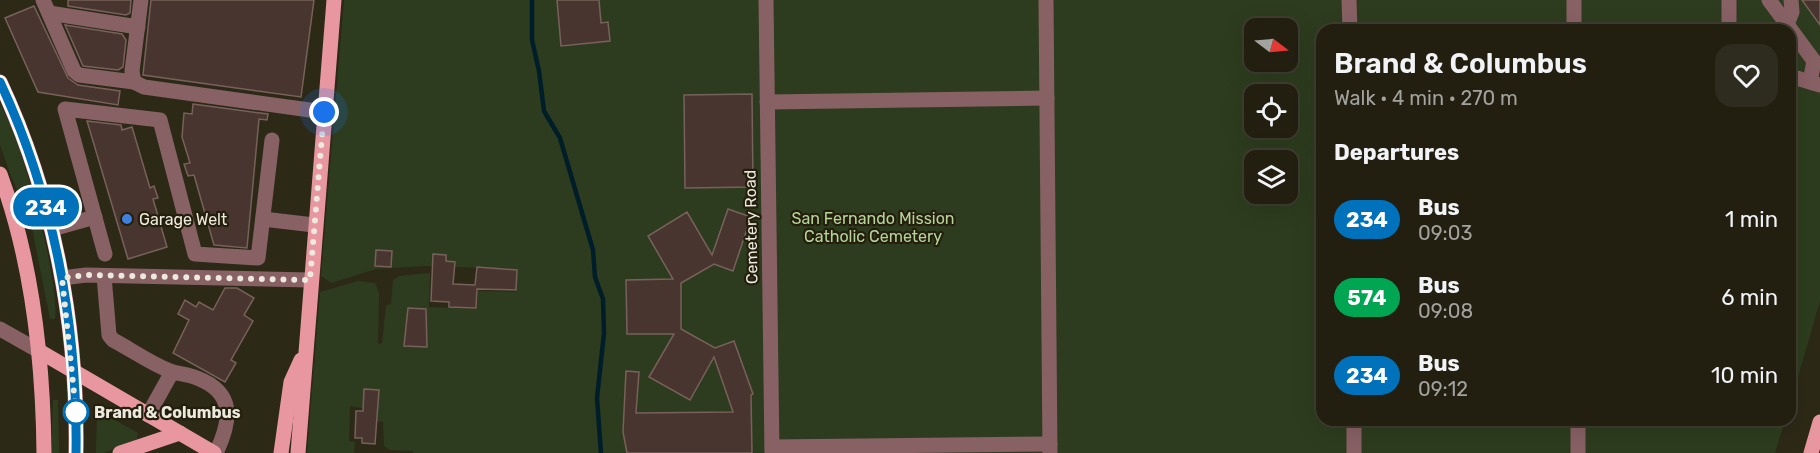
<!DOCTYPE html>
<html lang="en">
<head>
<meta charset="utf-8">
<style>
  :root { --surface:#221f11; --page:#2e2c1f; --text:#f1f3f6; --muted:#a2a29f; --line:#3f3d31 }
  body { margin:0; font-family:Rubik,sans-serif; background:var(--page); color:var(--text); height:100vh; display:flex; flex-direction:column; font-size:22px; white-space:nowrap }
  * { box-sizing:border-box; margin:0 }
  p { font-size:20px; color:var(--muted) }
  .icon { flex:none; width:33px; height:33px; fill:none; stroke:currentColor; stroke-width:2; stroke-linecap:round; stroke-linejoin:round }
  .map { position:relative; flex:1; overflow:hidden }
  .panel { position:absolute; left:1316px; top:24px; width:480px; height:402px; display:flex; flex-direction:column; background:var(--surface); border-radius:18px; box-shadow:0 6px 24px #0002,0 0 0 2px var(--line) }
  .panel>* { flex:none }
  .badge { padding:0 12px; border-radius:20px; font-size:21px; line-height:39px }
  .needle { width:39px; rotate:106deg }
  .buttons { position:absolute; left:1244px; top:18px; display:grid; gap:12px }
  .buttons a { display:grid; place-items:center; width:54px; height:54px; border-radius:12px; background:var(--surface); box-shadow:0 6px 24px #0002,0 0 0 2px var(--line); font-size:30px }
  .you { position:absolute; width:30px; height:30px; margin:-15px; border:4px solid #fff; border-radius:50%; background:#1a73e8; box-shadow:0 0 0 9px #1a73e833 }
  .map>.badge { position:absolute; translate:-50% -50%; box-shadow:0 0 0 3px #fff }
  h2 { padding:0 18px; font-size:22px; line-height:54px }
  .round { display:grid; place-items:center; flex:none; width:63px; height:63px; border-radius:18px; background:var(--page) }
  .head { display:flex; align-items:center; justify-content:space-between; height:102px; padding:0 18px }
  h1 { font-size:28px; font-weight:600; line-height:45px }
  ul { padding:0; list-style:none }
  li { display:flex; align-items:center; gap:18px; height:78px; padding:0 18px }
  li div { flex:1 }
  li b { display:block; font-size:22px }
  li em { font-style:normal }
  li .badge { min-width:66px; font-weight:700; text-align:center }
  .map>svg:first-child { display:block }
  .green { fill:#2d3c1e; fill-rule:evenodd }
  .lines { fill:none; stroke-linecap:round; stroke-linejoin:round }
  .stream { stroke:#001e29; stroke-width:4.5 }
  .building { fill:#49352f; stroke:#77615a; stroke-width:1.5 }
  .minor { stroke:#886165; stroke-width:15 }
  .major { stroke:#e897a1; stroke-width:15 }
  .line-casing { stroke:#fff; stroke-width:14 }
  .line { stroke:#0072bc; stroke-width:9 }
  .walk { stroke:#ece9de; stroke-width:6; stroke-dasharray:0 10.8 }
  .shop-dot { fill:#3f7fe0; stroke:#241f0d; stroke-width:2 }
  .stop-dot { fill:#fff; stroke:#0072bc; stroke-width:3 }
  .labels { text-anchor:middle; dominant-baseline:central; stroke-width:4.5; stroke-linejoin:round; paint-order:stroke }
  .park-label { font-size:16px; fill:#b4d49a; stroke:#241f0d }
  .poi-label { font-size:16px; fill:#ece9de; stroke:#241f0d; text-anchor:start }
  .street-label { font-size:16px; fill:#ece9de; stroke:#241f0d }
  .stop-label { font-size:16px; font-weight:bold; fill:#ece9de; stroke:#241f0d; text-anchor:start }
</style>
</head>
<body>
<div class="map">
<svg width="1820" height="453" viewBox="0 0 1820 453">
  <rect width="100%" height="100%" fill="#2d2917"/>
  <!-- green -->
  <g class="green">
    <path d="M344 0H1820V301L1790 405V30H1322V420H1785L1775 453H413V451L390 450 384 446 383 422 377 421 378 411 350 406 349 441 355 442 354 453H307L320 292 358 281 375 283 379 293 378 344 382 343 386 305 391 304 393 280 399 276 430 273 429 307 477 309 478 291 516 292 517 269 425 266 376 269 331 283 321 276ZM1254 28H1287V62H1254ZM1254 94H1287V128H1254ZM1254 160H1287V194H1254Z"/>
    <path d="M0 104C21 137 60 280 55 319H50L29 213 12 179 0 145Z"/>
    <path d="M53 400H58L59 453H51Z"/>
    <path d="M97 410 138 433 137 439 104 453H96Z"/>
  </g>
  <g class="lines">
    <!-- stream -->
    <path class="stream" d="M532 0V40L539 71 544 111 560 138 593 250 595 277 603 299 604 333 597 398 601 453"/>
  </g>
  <!-- building -->
  <g class="building">
    <path d="M68 0H131L130 13 126 15 68 6Z"/>
    <path d="M151 0H314L301 97 143 75Z"/>
    <path d="M557 0H599L601 23 608 22 610 41 561 46Z"/>
    <path d="M1802 0H1820V25Z"/>
    <path d="M34 6 68 78 78 85 120 91 118 105 38 92 5 18Z"/>
    <path d="M65 25 122 34 126 40 123 67 118 70 83 66Z"/>
    <path d="M752 94 753 187 685 188 684 95Z"/>
    <path d="M193 104 268 114 267 120 259 119 247 248 214 245 194 175 188 176 184 164 190 163 182 137 184 113 192 114Z"/>
    <path d="M87 121 121 125 122 130 132 127 150 188 154 186 158 198 153 199 167 247 128 259Z"/>
    <path d="M728 209 751 217 733 271 714 264 681 283V329L715 348 734 341 753 394 751 395 752 453H627L623 432 626 371 639 372 636 413 733 412 714 357 690 400 649 377 674 334H627L626 280 673 279 648 236 687 212 712 255Z"/>
    <path d="M376 250 392 251 391 267 375 266Z"/>
    <path d="M433 254 446 255V261L455 262 453 284 475 285 477 267 517 270 516 290 477 289 476 308 449 307V302L431 301Z"/>
    <path d="M225 288H237L254 298 244 315 253 321 231 360 236 363 225 382 173 353 189 320 178 314 185 300 196 307 199 302 213 310Z"/>
    <path d="M408 308 426 309 427 347 404 346Z"/>
    <path d="M364 389 379 390 375 444 362 443V438H355L356 411H363Z"/>
  </g>
  <g class="lines">
    <!-- minor -->
    <g class="minor">
      <path d="M43 0 74 71 79 75 134 82"/>
      <path d="M141 0 132 71 134 82 144 87 324 112"/>
      <path d="M766 0 772 453"/>
      <path d="M1046 0 1050 453"/>
      <path d="M1349 0 1350 30"/>
      <path d="M1574 0V30"/>
      <path d="M1729 0V30"/>
      <path d="M1769 0 1814 61 1810 82"/>
      <path d="M49 13 138 27"/>
      <path d="M1787 24 1792 12 1791 0"/>
      <path d="M1790 76 1820 85"/>
      <path d="M767 102 1047 98"/>
      <path d="M263 219 314 225"/>
      <path d="M52 229 95 217"/>
      <path d="M105 254 65 109 160 120 195 254 258 258 272 140"/>
      <path d="M104 276 109 335 113 340C132 350 150 363 170 371 178 374 188 374 197 378 236 393 231 421 216 453"/>
      <path d="M62 278 86 275 310 280"/>
      <path d="M0 329 39 351"/>
      <path d="M148 415 172 372"/>
      <path d="M1354 420V453"/>
      <path d="M1578 420V453"/>
      <path d="M772 447 1050 444"/>
    </g>
    <!-- major -->
    <g class="major">
      <path d="M0 82C54 197 78 326 76 453"/>
      <path d="M0 174C33 263 43 359 44 453"/>
      <path d="M39 351 214 453"/>
      <path d="M120 453 180 433"/>
      <path d="M281 453 291 382 301 360"/>
      <path d="M298 453 334 0"/>
      <path d="M1811 453 1820 422"/>
    </g>
  </g>
  <g class="lines">
    <!-- line casing -->
    <g class="line-casing">
      <path id="line" d="M0 82C54 197 78 326 76 453"/>
    </g>
    <!-- line -->
    <use href="#line" class="line"/>
    <!-- walk -->
    <path class="walk" d="M76 412 62 278 86 275 310 280 324 112"/>
  </g>
  <!-- markers -->
  <circle class="shop-dot" cx="127" cy="219" r="6"/>
  <circle class="stop-dot" cx="76" cy="412" r="12"/>
  <g class="labels">
    <!-- park labels -->
    <g class="park-label">
      <text x="873" y="218">San Fernando Mission<tspan x="873" dy="18">Catholic Cemetery</tspan></text>
    </g>
    <!-- poi labels -->
    <g class="poi-label">
      <text x="139" y="219">Garage Welt</text>
    </g>
    <!-- street labels -->
    <g class="street-label">
      <text transform="translate(751 227) rotate(-91)">Cemetery Road</text>
    </g>
    <!-- stop labels -->
    <g class="stop-label">
      <text x="94" y="412">Brand &amp; Columbus</text>
    </g>
  </g>
</svg>
<div class="buttons">
<a><svg class="needle" viewBox="-14 -14 28 28"><path d="M0-13l5 13h-10z" fill="#e53935"/><path d="M0 13l5-13h-10z" fill="#a2a29f"/></svg></a>
<a><svg class="icon" aria-label="locate" viewBox="0 0 24 24"><circle cx="12" cy="12" r="6"/><path d="M12 2v4M12 18v4M2 12h4M18 12h4"/></svg></a>
<a><svg class="icon" aria-label="layers" viewBox="0 0 24 24"><path d="M12 4l9 5-9 5-9-5zM3 14l9 5 9-5"/></svg></a>
</div>
<div class="you" style="left:324px;top:112px"></div>
<b class="badge" style="left:46px;top:207px;background:#0072bc;color:#fff">234</b>
<section class="panel">
<div class="head"><div><h1>Brand &amp; Columbus</h1><p>Walk · 4 min · 270 m</p></div><a class="round"><svg class="icon" aria-label="heart" viewBox="0 0 24 24"><path d="M12 20l-8-8c-3-5 5-10 8-4 3-6 11-1 8 4z"/></svg></a></div>
<h2>Departures</h2>
<ul>
<li><span class="badge" style="background:#0072bc;color:#fff">234</span><div><b>Bus</b><p>09:03</p></div><em>1 min</em></li>
<li><span class="badge" style="background:#00a651;color:#fff">574</span><div><b>Bus</b><p>09:08</p></div><em>6 min</em></li>
<li><span class="badge" style="background:#0072bc;color:#fff">234</span><div><b>Bus</b><p>09:12</p></div><em>10 min</em></li>
</ul>
</section>
</div>
</body>
</html>
